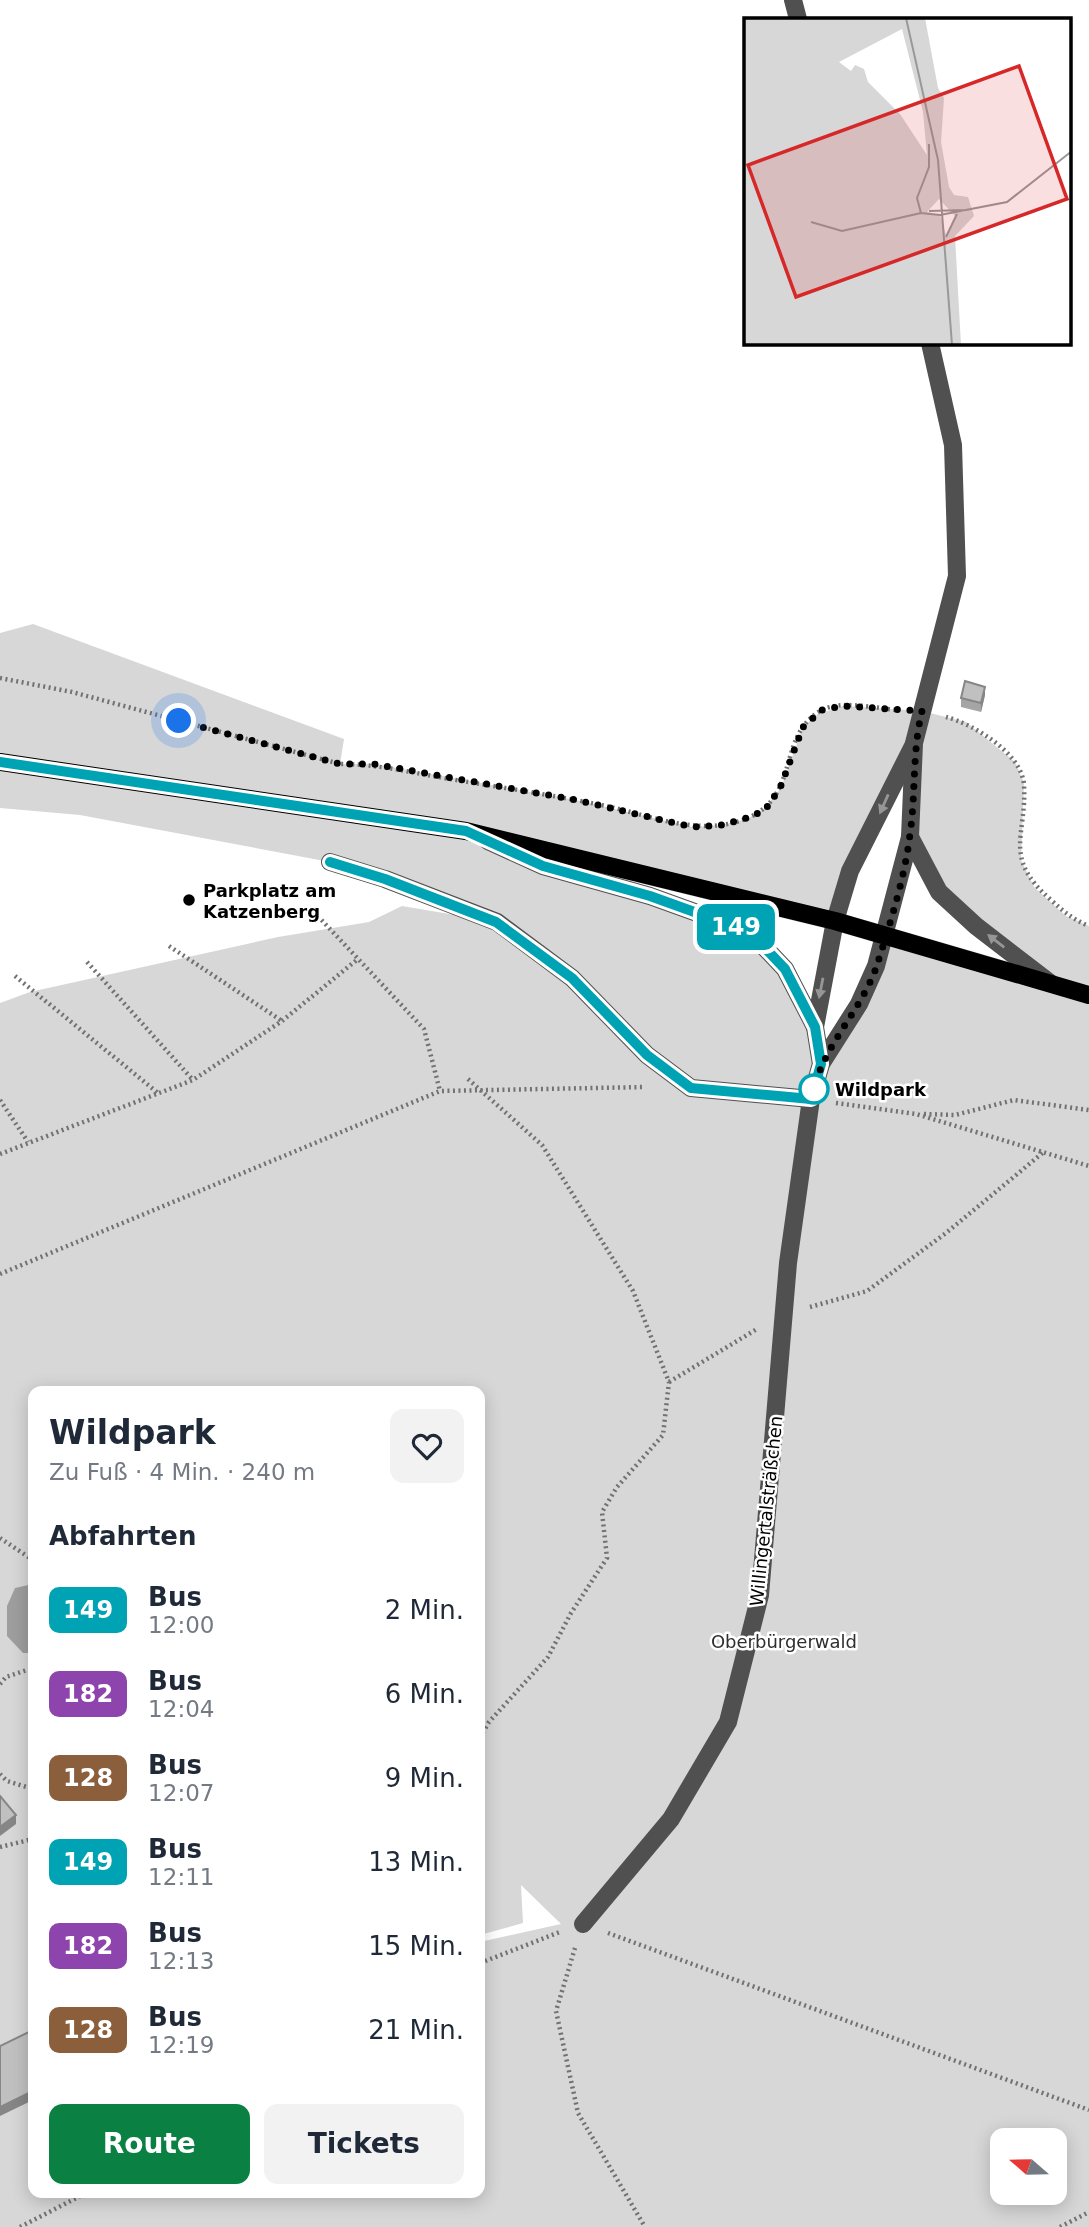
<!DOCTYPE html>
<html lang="de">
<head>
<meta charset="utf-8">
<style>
  :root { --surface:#fff; --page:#f2f2f3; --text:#1f2937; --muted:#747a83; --accent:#0b8043 }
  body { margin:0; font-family:"DejaVu Sans",sans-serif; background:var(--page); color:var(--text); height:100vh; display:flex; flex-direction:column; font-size:26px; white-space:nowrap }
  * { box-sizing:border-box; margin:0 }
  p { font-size:23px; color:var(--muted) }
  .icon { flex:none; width:38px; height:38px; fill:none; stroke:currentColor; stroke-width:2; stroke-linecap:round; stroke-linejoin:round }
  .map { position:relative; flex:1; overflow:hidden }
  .drawer { position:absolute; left:28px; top:1386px; width:457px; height:812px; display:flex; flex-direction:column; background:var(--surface); border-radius:14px; box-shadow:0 4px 18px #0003 }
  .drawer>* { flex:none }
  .badge { padding:0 14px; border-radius:10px; font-size:24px; line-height:46px }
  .needle { width:46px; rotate:290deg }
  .fabs { position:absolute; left:990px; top:2128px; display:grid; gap:14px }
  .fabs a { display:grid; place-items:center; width:77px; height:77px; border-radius:14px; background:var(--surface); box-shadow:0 4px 18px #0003; font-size:35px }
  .you { position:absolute; width:35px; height:35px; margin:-18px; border:5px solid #fff; border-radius:50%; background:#1a73e8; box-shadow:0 0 0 10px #1a73e833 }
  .map>.badge { position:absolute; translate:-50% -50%; box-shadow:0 0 0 4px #fff }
  h2 { padding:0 21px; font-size:26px; line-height:63px }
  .round { display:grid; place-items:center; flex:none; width:74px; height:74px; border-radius:14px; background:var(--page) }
  .summary { display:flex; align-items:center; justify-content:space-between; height:119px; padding:0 21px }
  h1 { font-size:33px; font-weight:700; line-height:52px }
  .primary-button { display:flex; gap:14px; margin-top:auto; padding:14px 21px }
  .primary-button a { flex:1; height:80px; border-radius:14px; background:var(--accent); color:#fff; font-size:28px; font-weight:700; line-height:80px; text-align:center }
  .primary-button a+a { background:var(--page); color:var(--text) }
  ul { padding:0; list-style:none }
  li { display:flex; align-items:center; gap:21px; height:84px; padding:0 21px }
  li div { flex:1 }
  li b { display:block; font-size:26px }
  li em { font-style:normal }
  li .badge { min-width:77px; font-weight:700; text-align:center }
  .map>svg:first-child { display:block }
  .green { fill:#d7d7d7; fill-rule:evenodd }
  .water { fill:#9e9e9e }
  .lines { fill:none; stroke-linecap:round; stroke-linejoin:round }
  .major-casing { stroke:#dbdbdb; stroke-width:19 }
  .path { stroke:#727272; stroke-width:4.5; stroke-dasharray:2 3.5; stroke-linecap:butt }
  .minor { stroke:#505050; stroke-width:18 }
  .major { stroke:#000; stroke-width:18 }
  .wall { fill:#a5a5a5 }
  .shaded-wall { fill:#868686 }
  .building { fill:#c0c0c0; stroke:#868686; stroke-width:2 }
  .oneway { fill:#969696 }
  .line-casing { stroke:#fff; stroke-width:16 }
  .line { stroke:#00a3b4; stroke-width:10 }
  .walk { stroke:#000; stroke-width:7; stroke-dasharray:0 12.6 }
  .poi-dot { fill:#000; stroke:#fff; stroke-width:2.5 }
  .stop-dot { fill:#fff; stroke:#00a3b4; stroke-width:3.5 }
  .labels { text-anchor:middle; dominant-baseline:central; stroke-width:5; stroke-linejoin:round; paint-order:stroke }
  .poi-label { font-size:18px; font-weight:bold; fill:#000; stroke:#fff; text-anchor:start }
  .stop-label { font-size:18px; font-weight:bold; fill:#000; stroke:#fff; text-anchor:start }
  .street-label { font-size:18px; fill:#000; stroke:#fff }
  .park-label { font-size:18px; fill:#2e2e2e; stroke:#fff }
  .inset-road { fill:none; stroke:#999; stroke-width:2 }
  .view { fill:#d62828; fill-opacity:0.15; stroke:#d62828; stroke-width:3.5 }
  .inset-edge { fill:none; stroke:#000; stroke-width:3.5 }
</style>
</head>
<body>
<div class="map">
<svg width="1089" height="2227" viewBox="0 0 1089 2227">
  <rect width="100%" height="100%" fill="#fff"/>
  <!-- green -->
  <path class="green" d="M33 624 344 739 340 764H375L576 800 692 827 722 825 747 819 764 809 781 788 803 727 818 714 843 706 922 711 966 722 1015 762 1024 783 1021 860 1034 887 1066 916 1089 926V2227H0V1003L30 992 278 937 369 922 402 906 491 921 330 862 80 815 0 808V633ZM914 745 919 856 976 926 1047 982 885 936 820 1062 785 969 750 932 471 833 835 921ZM33 1391H480V1935L523 1923 521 1885 561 1924 480 1942V2193H33ZM1003 2140H1055V2193H1003Z"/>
  <!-- water -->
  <path class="water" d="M33 1584V1653H23L7 1636V1606L15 1588Z"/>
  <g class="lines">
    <!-- major casing -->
    <g class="major-casing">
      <path id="major" d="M0 762 466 831 835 921 1089 995"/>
    </g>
    <!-- path -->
    <g class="path">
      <path d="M0 678 72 692 340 764C376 764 409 772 444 778 498 787 553 795 606 806 643 814 683 830 721 825 809 813 770 738 822 710 841 700 875 708 896 710"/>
      <path d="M946 717C973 724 1022 753 1024 785 1027 836 1002 857 1050 899 1063 911 1072 919 1089 926"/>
      <path d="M314 912 424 1029 440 1091"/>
      <path d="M169 946 282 1021"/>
      <path d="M87 962 193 1080"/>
      <path d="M15 976 158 1093"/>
      <path d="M468 1079 542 1145 633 1291 669 1382 663 1435 617 1487 602 1512 607 1558 571 1613 548 1657 489 1722 480 1737"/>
      <path d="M0 1100 28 1142"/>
      <path d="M836 1103 916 1114 1089 1166"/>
      <path d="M924 1114 955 1115 1014 1100 1089 1110"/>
      <path d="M0 1154 193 1080 282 1021 358 959"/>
      <path d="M0 1274 440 1091 645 1087"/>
      <path d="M810 1307 867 1291 946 1233 1045 1151"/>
      <path d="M669 1382 757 1329"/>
      <path d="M0 1538 33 1560"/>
      <path d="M0 1684 6 1677 33 1668"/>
      <path d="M0 1774 7 1781 33 1789"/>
      <path d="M0 1847 33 1839"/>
      <path d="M608 1933 1089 2110"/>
      <path d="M575 1948 556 2011 578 2113 645 2227"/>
      <path d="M480 1963 560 1932"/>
      <path d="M20 2227 86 2193"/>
      <path d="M1060 2227 1089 2212"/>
    </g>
    <!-- minor -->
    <g class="minor">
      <path d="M793 0 798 19"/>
      <path d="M910 837 939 892 976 926 1050 983"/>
      <path d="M488 841 543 866 650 896 750 932 785 969 815 1027"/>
      <path d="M330 862 385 879 497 922 572 978 647 1055 691 1088 811 1099 821 1064 859 1004 876 966 910 837 914 743 957 576 953 445 930 343"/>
      <path d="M821 1064 815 1027 835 921 850 871 913 746"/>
      <path d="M583 1924 671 1819 728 1722 760 1595 788 1263 811 1099"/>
    </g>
    <!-- major -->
    <use href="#major" class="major"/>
  </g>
  <!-- wall -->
  <path class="wall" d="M985 695 981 712 961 707V698Z"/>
  <!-- shaded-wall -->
  <g class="shaded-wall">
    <path d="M985 687V695L981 712V703Z"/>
    <path d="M16 1815V1824L0 1836V1827Z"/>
    <path d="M33 2091V2100L0 2116V2107Z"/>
  </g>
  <!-- building -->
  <g class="building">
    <path d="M965 681 985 687 981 703 961 698Z"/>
    <path d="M0 1796 16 1815 0 1827Z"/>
    <path d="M31 2031 33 2036V2091L0 2107V2046Z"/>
  </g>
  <!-- one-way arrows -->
  <defs><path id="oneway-solid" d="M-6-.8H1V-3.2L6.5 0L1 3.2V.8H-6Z" transform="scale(1.75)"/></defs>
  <g class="oneway">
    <use href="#oneway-solid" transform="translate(884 804) rotate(114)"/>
    <use href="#oneway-solid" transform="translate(996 941) rotate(-142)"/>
    <use href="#oneway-solid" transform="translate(821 988) rotate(101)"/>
  </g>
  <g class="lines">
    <!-- line casing -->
    <g class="line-casing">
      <path id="line" d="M0 762 466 831 543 866 650 896 750 932 785 969 815 1027 821 1064 811 1099 691 1088 647 1055 572 978 496 922 385 879 330 862"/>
    </g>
    <!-- line -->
    <use href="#line" class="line"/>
    <!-- walk -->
    <path class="walk" d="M179 721 340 764H374L576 800 692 827 722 825 747 818 765 810 780 788 803 727 822 710 843 706 922 711C912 752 916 793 910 834 905 877 890 924 877 965 862 1010 825 1043 814 1089"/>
  </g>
  <!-- markers -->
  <circle class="poi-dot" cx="189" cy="900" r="7"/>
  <circle class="stop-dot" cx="814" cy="1089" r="14"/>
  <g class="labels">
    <!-- poi labels -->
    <g class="poi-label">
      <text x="203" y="890">Parkplatz am<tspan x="203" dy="21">Katzenberg</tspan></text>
    </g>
    <!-- stop labels -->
    <g class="stop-label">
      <text x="835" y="1089">Wildpark</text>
    </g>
    <!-- street labels -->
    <g class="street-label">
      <text transform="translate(766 1511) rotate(-84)">Willingertalsträßchen</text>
    </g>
    <!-- park labels -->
    <g class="park-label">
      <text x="784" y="1641">Oberbürgerwald</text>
    </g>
  </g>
  <!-- overview -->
  <g transform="translate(744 18)">
    <rect width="327" height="327" fill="#fff"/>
    <path d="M0 0H181L194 70 200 80 197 124 205 169 210 177 224 179 230 198 211 218 217 327H0ZM158 11 179 94 183 137 156 96 124 64 120 51 111 47 107 53 95 44ZM195 181 211 198 202 217 196 197 183 194Z" fill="#d7d7d7" fill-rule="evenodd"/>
    <path class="inset-road" d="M162 0 194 142 208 327M185 126V149L173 180 177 195 196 197 263 184 328 133M185 193 223 192M67 204 98 213 177 195M202 219 213 196"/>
    <path class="view" d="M275 48 323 181 52 279 4 147Z"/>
    <rect width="327" height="327" class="inset-edge"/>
  </g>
</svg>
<div class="fabs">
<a><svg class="needle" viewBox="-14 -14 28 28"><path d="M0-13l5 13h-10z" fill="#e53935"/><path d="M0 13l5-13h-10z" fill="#747a83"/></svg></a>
</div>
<div class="you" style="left:179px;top:721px"></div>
<b class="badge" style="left:736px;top:927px;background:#00a3b4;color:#fff">149</b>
<section class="drawer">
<div class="summary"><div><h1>Wildpark</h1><p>Zu Fuß · 4 Min. · 240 m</p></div><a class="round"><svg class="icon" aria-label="heart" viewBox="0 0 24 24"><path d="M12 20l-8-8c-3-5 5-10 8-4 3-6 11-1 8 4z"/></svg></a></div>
<h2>Abfahrten</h2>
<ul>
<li><span class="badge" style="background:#00a3b4;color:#fff">149</span><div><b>Bus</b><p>12:00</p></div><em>2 Min.</em></li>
<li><span class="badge" style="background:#8e44ad;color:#fff">182</span><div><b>Bus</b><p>12:04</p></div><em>6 Min.</em></li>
<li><span class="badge" style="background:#8b5e3c;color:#fff">128</span><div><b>Bus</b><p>12:07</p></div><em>9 Min.</em></li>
<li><span class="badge" style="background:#00a3b4;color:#fff">149</span><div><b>Bus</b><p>12:11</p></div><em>13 Min.</em></li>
<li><span class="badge" style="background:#8e44ad;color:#fff">182</span><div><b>Bus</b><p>12:13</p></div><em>15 Min.</em></li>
<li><span class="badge" style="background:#8b5e3c;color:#fff">128</span><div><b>Bus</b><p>12:19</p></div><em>21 Min.</em></li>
</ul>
<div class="primary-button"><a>Route</a><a>Tickets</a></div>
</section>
</div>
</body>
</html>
